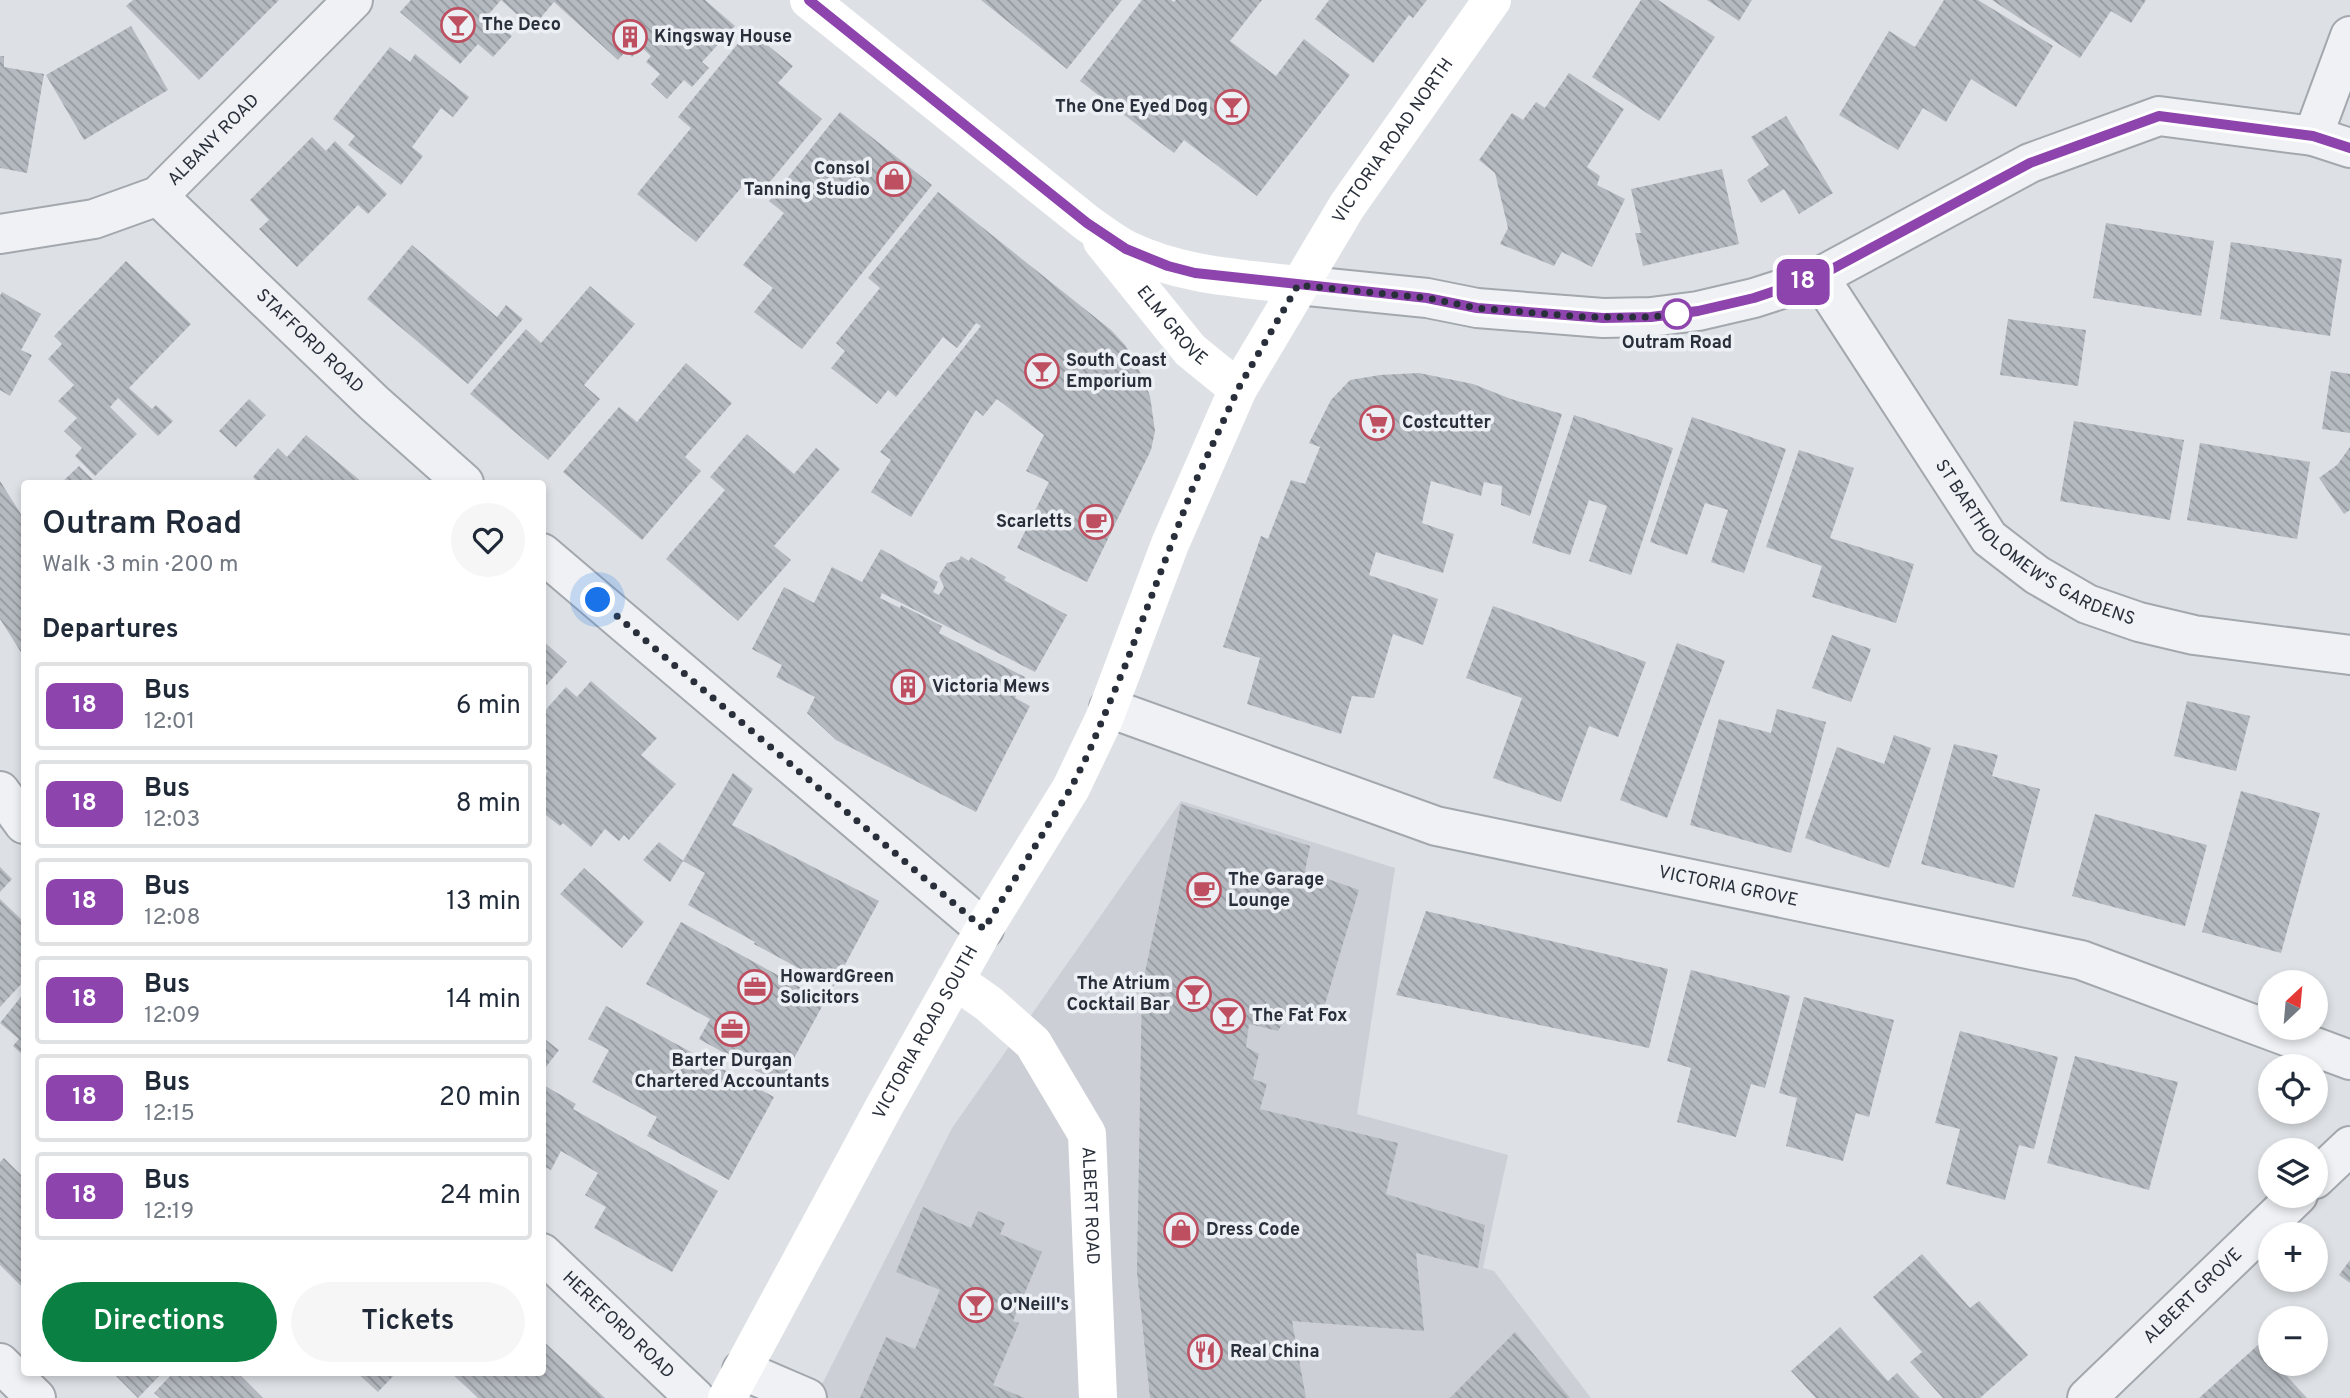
<!DOCTYPE html>
<html lang="en">
<head>
<meta charset="utf-8">
<style>
  :root { --surface:#fff; --page:#f6f6f7; --text:#1f2937; --muted:#747a83; --line:#e0e1e3; --accent:#0b8043 }
  body { margin:0; font-family:Overpass,sans-serif; background:var(--page); color:var(--text); height:100vh; display:flex; flex-direction:column; font-size:26px; white-space:nowrap }
  * { box-sizing:border-box; margin:0 }
  p { font-size:23px; color:var(--muted) }
  .icon { flex:none; width:38px; height:38px; fill:none; stroke:currentColor; stroke-width:2; stroke-linecap:round; stroke-linejoin:round }
  .map { position:relative; flex:1; overflow:hidden }
  .drawer { position:absolute; left:21px; top:480px; width:525px; height:896px; display:flex; flex-direction:column; background:var(--surface); border-radius:7px; box-shadow:0 4px 10px #0003 }
  .drawer>* { flex:none }
  .badge { padding:0 14px; border-radius:10px; font-size:24px; line-height:46px }
  .needle { width:46px; rotate:26deg }
  .buttons { position:absolute; left:2258px; top:970px; display:grid; gap:14px }
  .buttons a { display:grid; place-items:center; width:70px; height:70px; border-radius:50%; background:var(--surface); box-shadow:0 4px 10px #0003; font-size:35px }
  .you { position:absolute; width:35px; height:35px; margin:-18px; border:5px solid #fff; border-radius:50%; background:#1a73e8; box-shadow:0 0 0 10px #1a73e833 }
  .map>.badge { position:absolute; translate:-50% -50%; box-shadow:0 0 0 4px #fff }
  h2 { padding:0 21px; font-size:26px; line-height:63px }
  .round { display:grid; place-items:center; flex:none; width:74px; height:74px; border-radius:37px; background:var(--page) }
  .headline { display:flex; align-items:center; justify-content:space-between; height:119px; padding:0 21px }
  h1 { font-size:33px; font-weight:600; line-height:52px }
  .cta { display:flex; gap:14px; margin-top:auto; padding:14px 21px }
  .cta a { flex:1; height:80px; border-radius:42px; background:var(--accent); color:#fff; font-size:28px; font-weight:600; line-height:80px; text-align:center }
  .cta a+a { background:var(--page); color:var(--text) }
  ul { padding:0; list-style:none }
  li { display:flex; align-items:center; gap:21px; height:88px; margin:0 14px 10px; padding:0 7px; border:4px solid var(--line); border-radius:7px }
  li div { flex:1 }
  li b { display:block; font-size:26px }
  li em { font-style:normal }
  li .badge { min-width:77px; font-weight:700; text-align:center }
  .map>svg:first-child { display:block }
  .built { fill:#ccd0d6 }
  .building { fill:url(#building-back-hatch) }
  .lines { fill:none; stroke-linecap:round; stroke-linejoin:round }
  .street-casing { stroke:#a3a8ae; stroke-width:42 }
  .street { stroke:#eff1f4; stroke-width:38 }
  .secondary { stroke:#fff; stroke-width:38 }
  .line-casing { stroke:#fff; stroke-width:16 }
  .line { stroke:#8e44ad; stroke-width:10 }
  .walk { stroke:#292f3a; stroke-width:7; stroke-dasharray:0 12.6 }
  .stop-dot { fill:#fff; stroke:#8e44ad; stroke-width:3.5 }
  .labels { text-anchor:middle; dominant-baseline:central; stroke-width:7; stroke-linejoin:round; paint-order:stroke }
  .poi-label { font-size:18px; font-weight:bold; fill:#292f3a; stroke:#eceff3; text-anchor:start }
  .street-label { font-size:18px; fill:#292f3a; stroke:#eceff3 }
  .stop-label { font-size:18px; font-weight:bold; fill:#292f3a; stroke:#eceff3 }
</style>
</head>
<body>
<div class="map">
<svg width="2350" height="1398" viewBox="0 0 2350 1398">
  <defs>
    <pattern id="building-back-hatch" width="6" height="6" patternUnits="userSpaceOnUse" patternTransform="scale(1.75)"><rect width="6" height="6" fill="#b5bac1"/><path d="M-1 5l2 2M0 0l6 6M5-1l2 2" fill="none" stroke="#93989e"/></pattern>
  </defs>
  <rect width="100%" height="100%" fill="#dde1e5"/>
  <!-- built -->
  <path class="built" d="M1181 801 1395 868 1357 1114 1508 1155 1483 1268 1494 1271 1591 1398H815L952 1128Z"/>
  <!-- building -->
  <g class="building">
    <path d="M133 0H279L199 80 126 6Z"/>
    <path d="M411 0H705L735 26 702 62 709 68 692 87 684 80 667 99 651 84 660 74 646 62 651 56 641 47 632 57 626 51 618 60 554 2 532 28 501 0 488 15 512 36 493 57 478 44 460 64 400 12Z"/>
    <path d="M981 0H1122L1067 69Z"/>
    <path d="M1142 0H1171L1174 2 1176 0H1262L1230 41 1276 76 1304 39 1350 75 1257 196 1184 140 1174 153 1080 81Z"/>
    <path d="M1329 0H1427L1413 18 1409 15 1373 63 1315 19Z"/>
    <path d="M1641 0H1658L1715 37 1659 121 1592 77Z"/>
    <path d="M1707 0H1752L1739 21Z"/>
    <path d="M1944 0H1978L2053 46 2016 107 1971 79 1946 122 1923 108 1898 150 1839 115 1889 31 1915 47Z"/>
    <path d="M1992 0H2146L2131 23 2111 11 2080 58Z"/>
    <path d="M131 26 168 90 84 140 46 75Z"/>
    <path d="M749 30 793 66 778 83 822 119 764 189 750 177 696 242 637 194 691 128 678 117Z"/>
    <path d="M390 47 410 62 415 54 469 97 453 117 441 108 412 147 423 156 401 185 348 145 355 136 333 119Z"/>
    <path d="M0 56H4V67L44 74 27 173 0 168Z"/>
    <path d="M1569 73 1624 109 1587 167 1600 176 1597 185 1625 199 1592 267 1562 252 1554 266 1500 244 1508 228 1495 173 1479 160 1512 113 1523 120 1536 102 1545 108Z"/>
    <path d="M840 112 932 185 802 349 754 312 773 288 743 265 784 213 769 201Z"/>
    <path d="M1786 116 1833 193 1799 214 1784 189 1761 203 1747 180 1769 165 1751 137Z"/>
    <path d="M312 137 326 151 335 141 387 194 368 214 358 205 297 267 259 229 269 220 250 200Z"/>
    <path d="M1722 169 1739 244 1643 266 1635 233H1641L1631 189Z"/>
    <path d="M938 192 1111 330 1125 345 1136 363 1150 396 1155 431 1151 450 1087 582 1017 548 1049 482 1026 471 1044 435 997 399 983 416 976 410 911 517 871 492 891 460 880 452 981 326 976 323 957 348 943 337 896 397 888 390 877 404 831 368 845 351 836 343 880 288 868 278Z"/>
    <path d="M2106 223 2214 241 2201 316 2093 298Z"/>
    <path d="M2231 242 2342 259 2330 336 2220 319Z"/>
    <path d="M412 245 497 317 506 305 523 319 468 384 367 299Z"/>
    <path d="M126 261 191 324 129 388 152 409 156 405 173 421 158 436 118 398 110 407 137 434 95 476 75 456 82 448 64 431 77 418 58 401 74 385 48 359 62 344 54 336Z"/>
    <path d="M590 286 635 324 584 385 600 399 548 460 470 394 526 329 541 343Z"/>
    <path d="M2 292 41 314 21 350 32 355 10 396 0 390V296Z"/>
    <path d="M2008 319 2086 330 2078 386 2000 375Z"/>
    <path d="M686 363 732 403 685 457 701 471 642 540 563 472 619 407 637 422Z"/>
    <path d="M2331 371 2350 374V433L2322 429Z"/>
    <path d="M1419 373 1473 384 1511 399 1562 414 1530 516 1501 505 1502 486 1484 482 1481 496 1431 481 1422 523 1454 534 1443 573 1376 552 1369 575 1438 599 1423 645 1393 634 1374 698 1352 696 1341 734 1247 704 1260 658 1223 647 1261 536 1268 539 1291 480 1305 484 1320 447 1309 443 1331 400 1350 380 1380 375Z"/>
    <path d="M249 399 266 415 236 447 219 431Z"/>
    <path d="M1574 415 1673 448 1631 575 1589 561 1607 506 1589 500 1570 555 1532 543Z"/>
    <path d="M1692 417 1786 449 1744 573 1711 562 1728 510 1705 503 1687 555 1650 542Z"/>
    <path d="M2074 421 2184 440 2170 520 2060 501Z"/>
    <path d="M747 434 794 474 816 448 840 469 774 546 791 560 738 621 666 559 725 490 710 477Z"/>
    <path d="M306 435 363 483H259L253 477 278 448 287 457Z"/>
    <path d="M2200 443 2310 462 2297 539 2187 520Z"/>
    <path d="M2350 447V510L2344 514 2319 478 2337 465Z"/>
    <path d="M1799 450 1854 468 1830 538 1914 564 1896 623 1812 597 1822 566 1766 547Z"/>
    <path d="M79 466 96 483H61Z"/>
    <path d="M0 481 24 519V555L22 563 24 564V657L0 619Z"/>
    <path d="M881 549 938 582 933 592 939 595 944 587 939 576 947 563 959 560 961 556 969 561 971 557 1006 577 1004 580 1067 615 1035 672 882 593 880 598 900 608 901 605 942 626 939 633 1025 677 1015 698 1030 706 976 812 836 740 807 713 815 697 776 677 782 665 752 649 784 587 814 603 832 567 862 582Z"/>
    <path d="M1493 606 1646 662 1618 737 1589 726 1561 802 1493 778 1522 698 1466 678Z"/>
    <path d="M1832 635 1871 649 1851 702 1812 688Z"/>
    <path d="M542 640 567 662 542 690Z"/>
    <path d="M1677 643 1725 661 1667 818 1620 800Z"/>
    <path d="M591 681 657 738 641 755 676 784 629 840 624 835 619 841 605 829 591 847 563 823 560 826 542 812V777L548 771 542 767V714L566 687 577 697Z"/>
    <path d="M2187 701 2250 716 2236 771 2174 756Z"/>
    <path d="M1777 709 1826 722 1791 853 1690 825 1719 719 1771 733Z"/>
    <path d="M1894 735 1931 748 1889 868 1805 838 1837 747 1884 764Z"/>
    <path d="M1954 744 1998 755 1992 776 2040 789 2014 888 1921 864Z"/>
    <path d="M733 773 753 789 732 825 879 901 833 987 754 944 755 942 688 905 705 873 683 861 670 882 643 860 659 842 683 861Z"/>
    <path d="M2241 791 2320 813 2281 953 2202 932Z"/>
    <path d="M1181 804 1310 846 1305 871 1359 890 1320 1021 1288 1014 1278 1031 1249 1024 1246 1047 1259 1054 1253 1079 1267 1084 1260 1109 1398 1143 1386 1194 1485 1225 1478 1268 1416 1253 1424 1331 1292 1321 1306 1398H1150L1137 1272 1142 986Z"/>
    <path d="M2095 814 2207 845 2185 926 2072 896Z"/>
    <path d="M0 867 12 879 0 892Z"/>
    <path d="M584 868 644 922 622 948 560 894Z"/>
    <path d="M0 899 24 922V981L0 1007Z"/>
    <path d="M1426 911 1668 969 1649 1048 1396 995Z"/>
    <path d="M681 922 825 1001 780 1084 699 1039 710 1019 646 984Z"/>
    <path d="M1691 970 1790 996 1765 1088 1751 1084 1736 1137 1677 1122 1691 1068 1667 1061Z"/>
    <path d="M24 993V1056L13 1046 19 1039 0 1023Z"/>
    <path d="M1804 997 1894 1020 1869 1117 1856 1113 1843 1161 1786 1146 1797 1098 1779 1093Z"/>
    <path d="M606 1006 774 1097 729 1180 647 1136 657 1117 592 1082 609 1050 588 1039Z"/>
    <path d="M1960 1031 2058 1057 2034 1149 2019 1145 2005 1200 1946 1184 1960 1129 1935 1123Z"/>
    <path d="M542 1037 559 1050 542 1072Z"/>
    <path d="M2075 1056 2178 1082 2149 1190 2047 1163Z"/>
    <path d="M542 1084 576 1104 573 1109 718 1191 672 1272 594 1228 606 1207 585 1195 598 1173 561 1151 551 1170 542 1165Z"/>
    <path d="M4 1158 24 1178V1289L0 1265V1162Z"/>
    <path d="M923 1207 971 1228 978 1211 1005 1223 1000 1234 1042 1252 1013 1321 1019 1323 993 1385 1025 1398H860L886 1337 915 1349 940 1290 896 1272Z"/>
    <path d="M1922 1254 1970 1308 1979 1301 2028 1355 1980 1398H1943L1910 1362 1922 1352 1873 1297Z"/>
    <path d="M2350 1260V1283L2339 1275Z"/>
    <path d="M1840 1327 1888 1381 1897 1373 1920 1398H1816L1791 1371Z"/>
    <path d="M1515 1332 1570 1398H1450Z"/>
    <path d="M542 1340 605 1398H478L450 1372H542Z"/>
    <path d="M2258 1345 2270 1358V1363H2275L2307 1398H2199Z"/>
    <path d="M112 1372H163L138 1398Z"/>
    <path d="M174 1372H237L263 1398H160L154 1393Z"/>
    <path d="M356 1372H397L378 1392Z"/>
  </g>
  <g class="lines">
    <!-- street casing -->
    <g class="street-casing">
      <g id="street">
        <path d="M2313 136 2350 36"/>
        <path id="s1" d="M158 196 374 403 464 483"/>
        <path id="s2" d="M0 234 94 219 158 196 353 0"/>
        <path id="s3" d="M1819 277 1989 538 2037 575 2087 604 2139 622 2194 635 2350 655"/>
        <path d="M1298 285 1427 298 1477 308 1603 318 1651 317 1698 311 1754 298 1819 277 2030 163 2159 116 2313 136 2350 148"/>
        <path d="M542 553 984 929"/>
        <path id="s4" d="M1109 708 1436 826 2081 960 2350 1060"/>
        <path d="M0 791 24 824"/>
        <path d="M2315 1179 2350 1146"/>
        <path id="s5" d="M542 1253 695 1398"/>
        <path d="M0 1363 36 1398"/>
        <path d="M742 1370 807 1398"/>
        <path id="s6" d="M2087 1398 2298 1195"/>
      </g>
    </g>
    <!-- street -->
    <use href="#street" class="street"/>
    <!-- secondary -->
    <g class="secondary">
      <path d="M809 0 1087 223C1100 232 1114 243 1128 250 1183 276 1239 278 1298 285"/>
      <path id="s7" d="M1102 241 1190 350 1238 389"/>
      <path id="s8" d="M955 980 989 1004 1033 1043 1087 1134 1098 1398"/>
      <path id="s9" d="M727 1398 885 1105 984 929 1071 788 1104 719 1170 544 1238 389 1347 206 1492 0"/>
    </g>
  </g>
  <g class="lines">
    <!-- line casing -->
    <g class="line-casing">
      <path id="line" d="M809 0 1087 223 1126 249 1168 266 1195 273 1427 298 1477 308 1603 318 1651 317 1698 311 1754 298 1819 276 2030 163 2159 116 2313 136 2350 148"/>
    </g>
    <!-- line -->
    <use href="#line" class="line"/>
    <!-- walk -->
    <path class="walk" d="M598 600 984 929 1071 788 1088 754 1125 666 1193 487 1238 389 1298 285 1427 298 1477 308 1584 317H1651L1677 314"/>
  </g>
  <!-- icons -->
  <defs>
    <g id="bar-ring" transform="scale(1.75)"><circle r="9.5" fill="#eceff3" stroke="#be4f61" stroke-width="1.5"/><path d="M-6-5H6L.8 .8V4.5H3.5V6h-7V4.5H-.8V.8Z" fill="#be4f61"/></g>
    <g id="building-ring" transform="scale(1.75)"><circle r="9.5" fill="#eceff3" stroke="#be4f61" stroke-width="1.5"/><path d="M-4-6H4V6H1V3H-1V6H-4ZM-2.5-4.3h1.7v1.8h-1.7ZM.8-4.3h1.7v1.8H.8ZM-2.5-1h1.7V.8h-1.7ZM.8-1h1.7V.8H.8Z" fill="#be4f61"/></g>
    <g id="shop-ring" transform="scale(1.75)"><circle r="9.5" fill="#eceff3" stroke="#be4f61" stroke-width="1.5"/><path d="M-5-2.5h2.3a2.7 3.5 0 0 1 5.4 0H5L5.5 6h-11ZM-1.5-2.5h3a1.5 2.3 0 0 0-3 0Z" fill="#be4f61"/></g>
    <g id="supermarket-ring" transform="scale(1.75)"><circle r="9.5" fill="#eceff3" stroke="#be4f61" stroke-width="1.5"/><path d="M-6-5.5h2.5l.6 2H6L4.5 2H-2.5L-4.4-4H-6ZM-1.5 3.2a1.3 1.3 0 1 0 .1 0ZM3 3.2a1.3 1.3 0 1 0 .1 0Z" fill="#be4f61"/></g>
    <g id="cafe-ring" transform="scale(1.75)"><circle r="9.5" fill="#eceff3" stroke="#be4f61" stroke-width="1.5"/><path d="M-5.5-4.5H6V0H3Q3 3.5 0 3.5H-2.5Q-5.5 3.5-5.5 0ZM3-3.2v2h1.7v-2ZM-6 4.5H4V6H-6Z" fill="#be4f61"/></g>
    <g id="office-ring" transform="scale(1.75)"><circle r="9.5" fill="#eceff3" stroke="#be4f61" stroke-width="1.5"/><path d="M-6-3h4V-5.5h4V-3h4V5H-6ZM-1-4.5V-3h2v-1.5ZM-6 0V1H6V0Z" fill="#be4f61"/></g>
    <g id="restaurant-ring" transform="scale(1.75)"><circle r="9.5" fill="#eceff3" stroke="#be4f61" stroke-width="1.5"/><path d="M-5-6h1v4h1v-4h1v4h1v-4h1v5L-1.5 .5V6h-2V.5L-5-1ZM5-6V6H3V1.5H1.5Q1.5-4 5-6Z" fill="#be4f61"/></g>
  </defs>
  <g fill-rule="evenodd">
    <use href="#bar-ring" x="458" y="25"/>
    <use href="#building-ring" x="630" y="37"/>
    <use href="#bar-ring" x="1232" y="107"/>
    <use href="#shop-ring" x="894" y="179"/>
    <use href="#bar-ring" x="1042" y="371"/>
    <use href="#supermarket-ring" x="1377" y="423"/>
    <use href="#cafe-ring" x="1096" y="522"/>
    <use href="#building-ring" x="908" y="687"/>
    <use href="#cafe-ring" x="1204" y="890"/>
    <use href="#office-ring" x="755" y="987"/>
    <use href="#bar-ring" x="1194" y="994"/>
    <use href="#bar-ring" x="1228" y="1016"/>
    <use href="#office-ring" x="732" y="1029"/>
    <use href="#shop-ring" x="1181" y="1230"/>
    <use href="#bar-ring" x="976" y="1305"/>
    <use href="#restaurant-ring" x="1205" y="1352"/>
  </g>
  <!-- markers -->
  <circle class="stop-dot" cx="1677" cy="314" r="14"/>
  <g class="labels">
    <!-- poi labels -->
    <g class="poi-label">
      <text x="482" y="25">The Deco</text>
      <text x="654" y="37">Kingsway House</text>
      <text x="1208" y="107" text-anchor="end">The One Eyed Dog</text>
      <text x="870" y="169" text-anchor="end">Consol<tspan x="870" dy="21">Tanning Studio</tspan></text>
      <text x="1066" y="361">South Coast<tspan x="1066" dy="21">Emporium</tspan></text>
      <text x="1402" y="423">Costcutter</text>
      <text x="1072" y="522" text-anchor="end">Scarletts</text>
      <text x="932" y="687">Victoria Mews</text>
      <text x="1228" y="880">The Garage<tspan x="1228" dy="21">Lounge</tspan></text>
      <text x="780" y="977">HowardGreen<tspan x="780" dy="21">Solicitors</tspan></text>
      <text x="1170" y="984" text-anchor="end">The Atrium<tspan x="1170" dy="21">Cocktail Bar</tspan></text>
      <text x="1252" y="1016">The Fat Fox</text>
      <text x="732" y="1061" text-anchor="middle">Barter Durgan<tspan x="732" dy="21">Chartered Accountants</tspan></text>
      <text x="1206" y="1230">Dress Code</text>
      <text x="1000" y="1305">O'Neill's</text>
      <text x="1230" y="1352">Real China</text>
    </g>
    <!-- street labels -->
    <g class="street-label">
      <text stroke="none"><textPath href="#s2" startOffset="242">ALBANY ROAD</textPath></text>
      <text stroke="none"><textPath href="#s9" startOffset="1426">VICTORIA ROAD NORTH</textPath></text>
      <text stroke="none"><textPath href="#s7" startOffset="110">ELM GROVE</textPath></text>
      <text stroke="none"><textPath href="#s1" startOffset="210">STAFFORD ROAD</textPath></text>
      <text stroke="none"><textPath href="#s3" startOffset="350">ST BARTHOLOMEW'S GARDENS</textPath></text>
      <text stroke="none"><textPath href="#s4" startOffset="646">VICTORIA GROVE</textPath></text>
      <text stroke="none"><textPath href="#s9" startOffset="416">VICTORIA ROAD SOUTH</textPath></text>
      <text stroke="none"><textPath href="#s8" startOffset="278">ALBERT ROAD</textPath></text>
      <text stroke="none"><textPath href="#s6" startOffset="147">ALBERT GROVE</textPath></text>
      <text stroke="none"><textPath href="#s5" startOffset="105">HEREFORD ROAD</textPath></text>
    </g>
    <!-- stop labels -->
    <g class="stop-label">
      <text x="1677" y="343">Outram Road</text>
    </g>
  </g>
</svg>
<div class="buttons">
<a><svg class="needle" viewBox="-14 -14 28 28"><path d="M0-13l5 13h-10z" fill="#e53935"/><path d="M0 13l5-13h-10z" fill="#747a83"/></svg></a>
<a><svg class="icon" aria-label="locate" viewBox="0 0 24 24"><circle cx="12" cy="12" r="6"/><path d="M12 2v4M12 18v4M2 12h4M18 12h4"/></svg></a>
<a><svg class="icon" aria-label="layers" viewBox="0 0 24 24"><path d="M12 4l9 5-9 5-9-5zM3 14l9 5 9-5"/></svg></a>
<a>+</a>
<a>−</a>
</div>
<div class="you" style="left:598px;top:600px"></div>
<b class="badge" style="left:1803px;top:282px;background:#8e44ad;color:#fff">18</b>
<section class="drawer">
<div class="headline"><div><h1>Outram Road</h1><p>Walk · 3 min · 200 m</p></div><a class="round"><svg class="icon" aria-label="heart" viewBox="0 0 24 24"><path d="M12 20l-8-8c-3-5 5-10 8-4 3-6 11-1 8 4z"/></svg></a></div>
<h2>Departures</h2>
<ul>
<li><span class="badge" style="background:#8e44ad;color:#fff">18</span><div><b>Bus</b><p>12:01</p></div><em>6 min</em></li>
<li><span class="badge" style="background:#8e44ad;color:#fff">18</span><div><b>Bus</b><p>12:03</p></div><em>8 min</em></li>
<li><span class="badge" style="background:#8e44ad;color:#fff">18</span><div><b>Bus</b><p>12:08</p></div><em>13 min</em></li>
<li><span class="badge" style="background:#8e44ad;color:#fff">18</span><div><b>Bus</b><p>12:09</p></div><em>14 min</em></li>
<li><span class="badge" style="background:#8e44ad;color:#fff">18</span><div><b>Bus</b><p>12:15</p></div><em>20 min</em></li>
<li><span class="badge" style="background:#8e44ad;color:#fff">18</span><div><b>Bus</b><p>12:19</p></div><em>24 min</em></li>
</ul>
<div class="cta"><a>Directions</a><a>Tickets</a></div>
</section>
</div>
</body>
</html>
